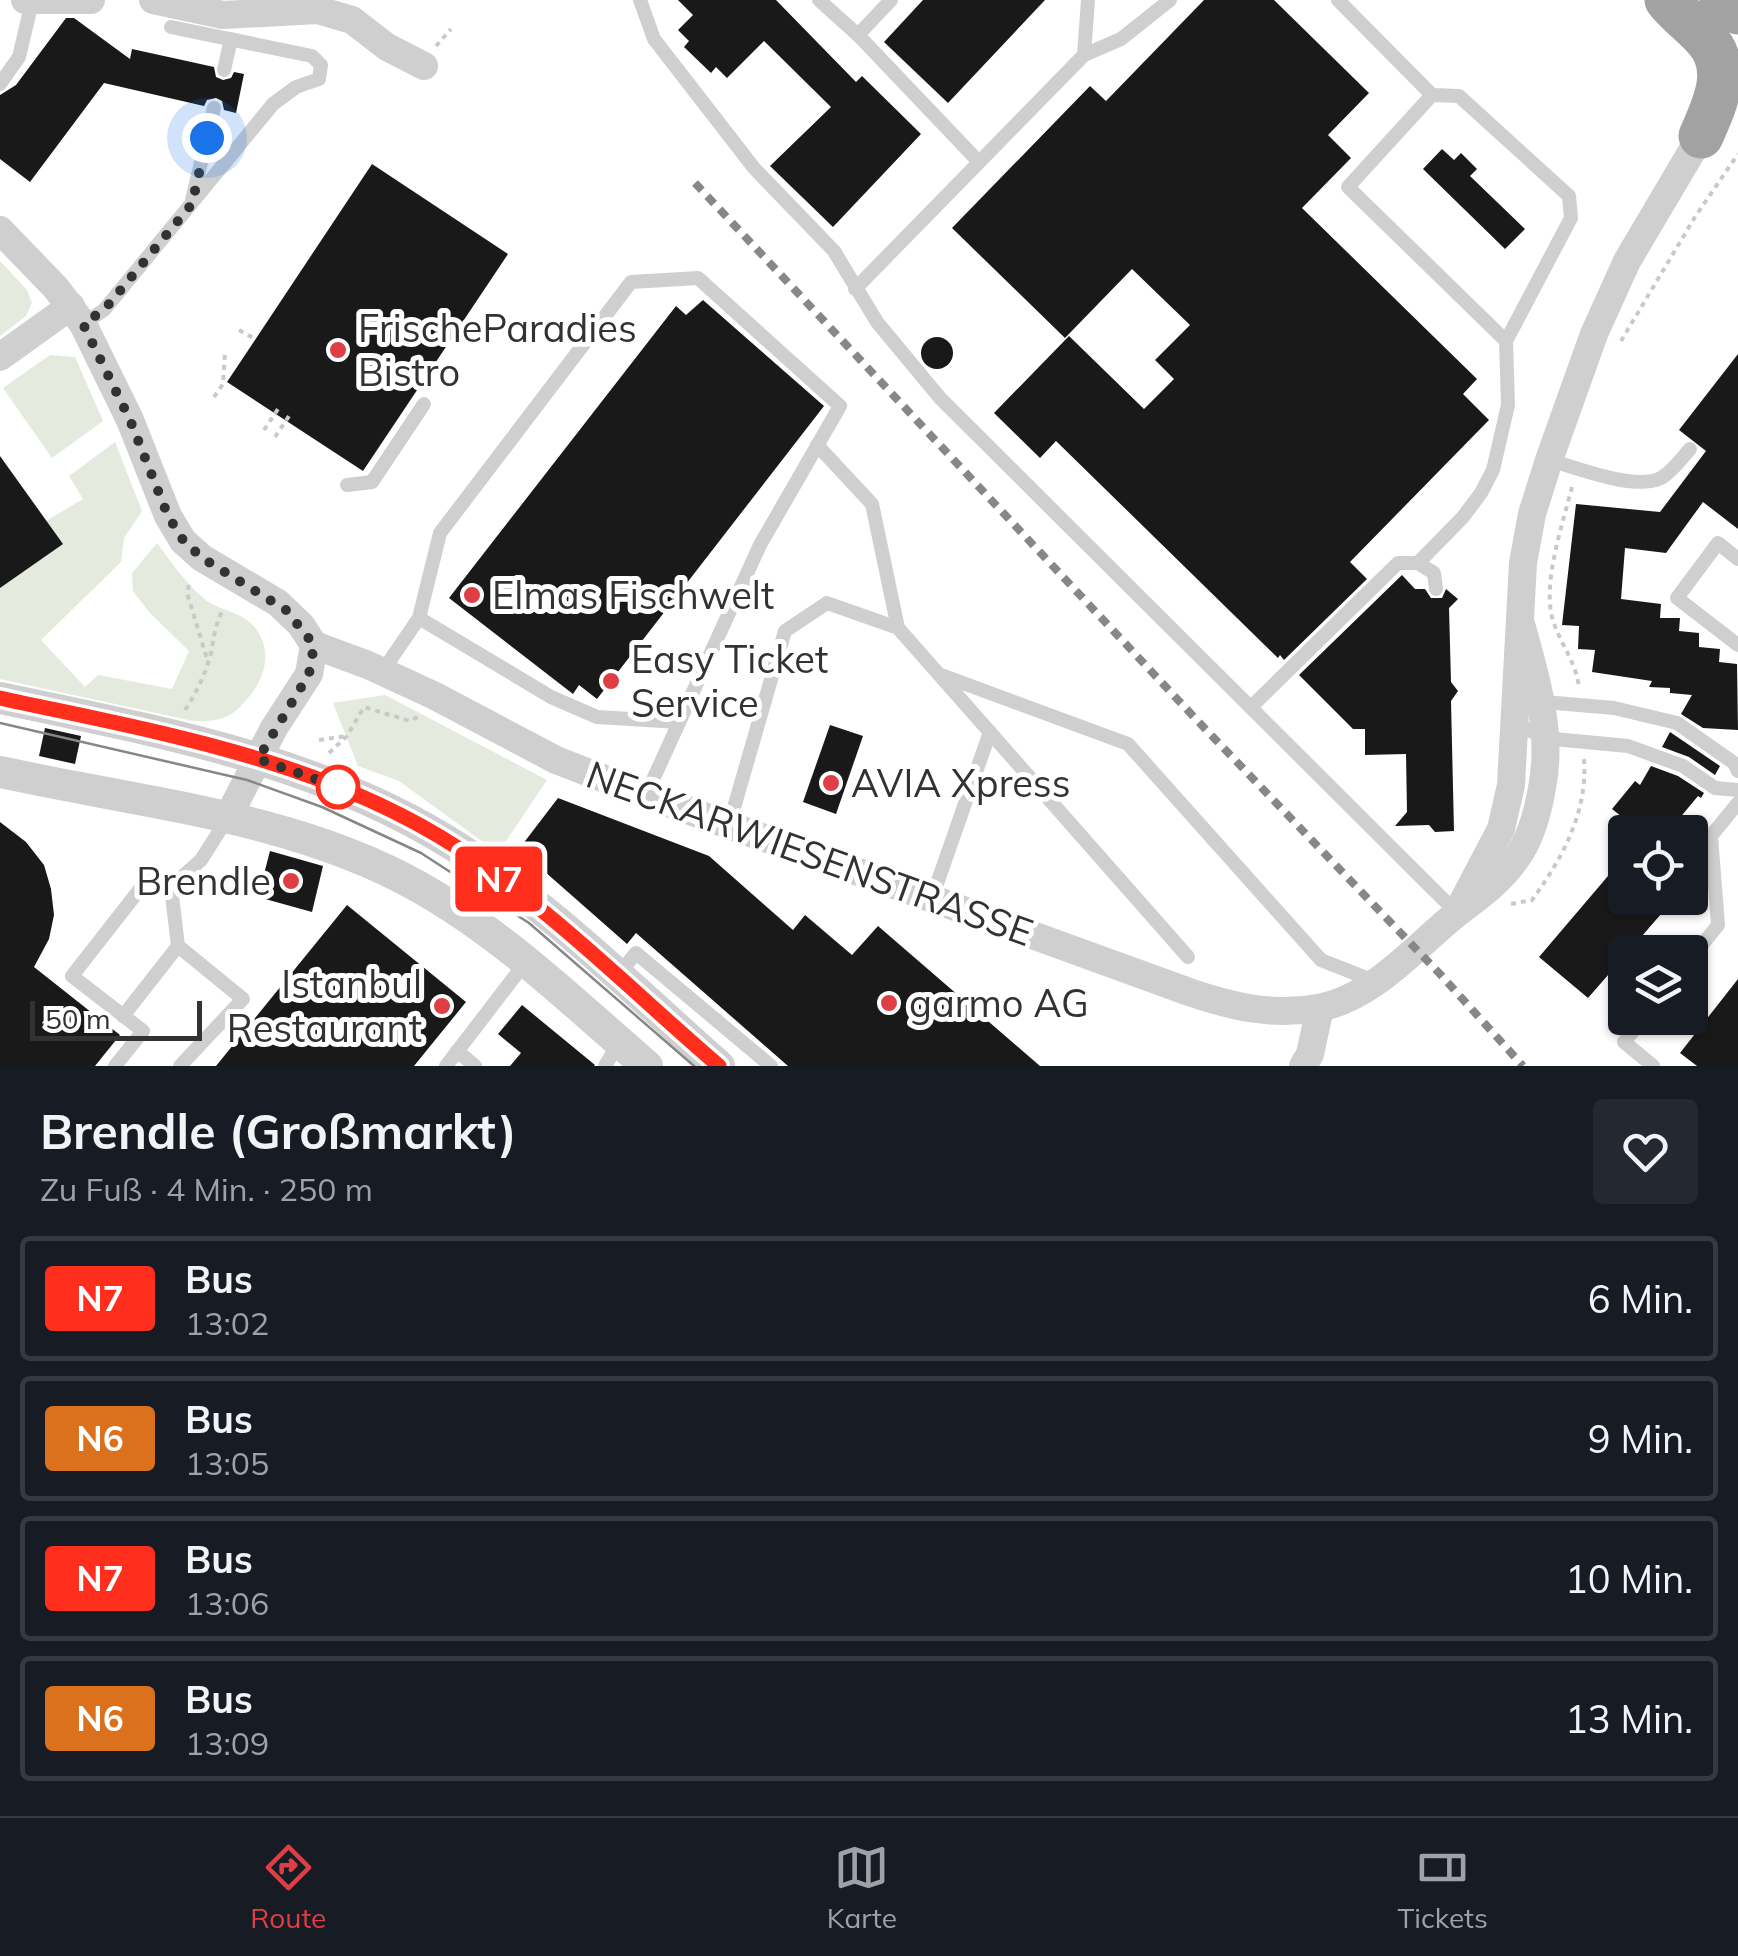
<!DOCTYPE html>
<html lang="de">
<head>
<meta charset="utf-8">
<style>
  :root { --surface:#171b24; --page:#242831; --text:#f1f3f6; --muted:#9ea1a6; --line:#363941; --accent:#de3e44 }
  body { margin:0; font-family:Mulish,sans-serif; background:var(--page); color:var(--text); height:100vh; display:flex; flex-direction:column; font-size:38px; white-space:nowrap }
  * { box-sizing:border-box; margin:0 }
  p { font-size:32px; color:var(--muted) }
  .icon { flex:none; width:55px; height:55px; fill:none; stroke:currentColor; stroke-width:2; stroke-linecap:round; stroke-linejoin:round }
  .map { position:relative; height:1066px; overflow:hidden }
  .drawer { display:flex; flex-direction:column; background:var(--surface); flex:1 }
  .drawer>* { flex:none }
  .badge { padding:0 20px; border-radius:8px; font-size:35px; line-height:65px }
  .buttons { position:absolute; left:1608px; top:815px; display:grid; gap:20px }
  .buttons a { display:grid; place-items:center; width:100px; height:100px; border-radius:10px; background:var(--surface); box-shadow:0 2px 8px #0004; font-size:50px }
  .scale { position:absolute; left:30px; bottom:25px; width:172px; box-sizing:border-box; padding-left:10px; border:5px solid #323232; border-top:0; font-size:28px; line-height:35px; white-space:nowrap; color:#323232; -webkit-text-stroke:8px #fff; paint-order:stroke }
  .you { position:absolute; width:50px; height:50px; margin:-25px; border:8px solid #fff; border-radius:50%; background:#1a73e8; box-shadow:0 0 0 15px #1a73e833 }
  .map>.badge { position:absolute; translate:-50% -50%; box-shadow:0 0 0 5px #fff }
  .round { display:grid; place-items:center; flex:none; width:105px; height:105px; border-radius:10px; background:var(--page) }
  .overview { display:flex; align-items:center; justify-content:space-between; height:170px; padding:0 40px }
  h1 { font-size:48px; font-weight:700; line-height:75px }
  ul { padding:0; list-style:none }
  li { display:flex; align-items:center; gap:30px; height:125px; margin:0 20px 15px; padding:0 20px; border:5px solid var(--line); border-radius:10px }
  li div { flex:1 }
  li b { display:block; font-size:38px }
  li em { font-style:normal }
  li .badge { min-width:110px; font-weight:700; text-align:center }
  .menu { display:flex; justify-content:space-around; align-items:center; height:140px; border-top:2px solid var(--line); background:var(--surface); font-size:28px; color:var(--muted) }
  .menu a { display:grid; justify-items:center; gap:5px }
  .menu .active { color:var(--accent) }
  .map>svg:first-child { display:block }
  .green { fill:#e4eade }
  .building { fill:#191919 }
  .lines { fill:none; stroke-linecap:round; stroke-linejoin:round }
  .path { stroke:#c9c9c9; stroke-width:4; stroke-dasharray:5 5; stroke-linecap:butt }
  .service { stroke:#cfcfcf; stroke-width:14 }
  .minor { stroke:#cfcfcf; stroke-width:28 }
  .tertiary { stroke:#cfcfcf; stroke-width:32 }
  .trunk { stroke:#a2a2a2; stroke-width:45 }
  .tram { stroke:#878787; stroke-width:2.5 }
  .rail { stroke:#878787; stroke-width:8; stroke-dasharray:10 8; stroke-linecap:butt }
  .line-casing { stroke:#fff; stroke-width:22 }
  .line { stroke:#ff2e1d; stroke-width:15 }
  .walk { stroke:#323232; stroke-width:10; stroke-dasharray:0 18 }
  .poi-dot { fill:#de3e44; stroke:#fff; stroke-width:4 }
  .stop-dot { fill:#fff; stroke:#ff2e1d; stroke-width:5 }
  .labels { text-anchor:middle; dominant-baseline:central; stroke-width:10; stroke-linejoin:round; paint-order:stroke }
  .poi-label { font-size:38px; fill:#323232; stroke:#fff; text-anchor:start }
  .street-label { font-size:38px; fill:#323232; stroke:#fff }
</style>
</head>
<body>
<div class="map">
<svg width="1738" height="1066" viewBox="0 0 1738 1066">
  <rect width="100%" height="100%" fill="#fff"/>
  <!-- green -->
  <g class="green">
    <path d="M0 261 27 290 32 303 26 316 0 336Z"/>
    <path d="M50 355 75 357 103 421 52 458 3 388Z"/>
    <path d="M115 442 142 511 124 538 121 562 41 640 85 687 98 675 172 689 189 651 149 612 133 591 132 573 157 543C171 562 185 582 202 597 214 608 231 610 244 618 272 637 270 669 252 693 233 717 224 722 193 721L0 679V588L62 544 46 521 83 499 69 476Z"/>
    <path d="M385 695 547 780 498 853 399 781 358 766 333 703Z"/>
  </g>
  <!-- building -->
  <g class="building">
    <path d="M678 0H776L856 82 862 76 921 134 833 227 770 166 831 107 764 41 727 78 716 67 711 73 684 47 689 41 678 30 693 15Z"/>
    <path d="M923 0H1045L948 103 884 42Z"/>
    <path d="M1204 0H1274L1369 93 1328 135 1351 158 1302 208 1477 379 1463 394 1489 420 1350 562 1367 579 1284 660 1280 655 1278 658 1056 441 1040 458 994 413 1069 336 1144 409 1174 379 1155 360 1190 325 1132 269 1065 338 952 228 1090 86 1106 101Z"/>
    <path d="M66 18H74L130 59 132 49 214 67 216 77 223 80 231 78 234 72 244 74 236 113 224 110 222 101 216 98 207 100 204 106 104 83 30 182 0 159V95L16 85Z"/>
    <path d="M1442 149 1454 160 1461 153 1477 169 1470 176 1525 229 1505 249 1423 169Z"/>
    <path d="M372 164 508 254 363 471 227 382Z"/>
    <path d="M703 300 824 406 597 699 579 685 573 694 449 598 676 306 686 315Z"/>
    <circle cx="937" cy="353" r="16"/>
    <path d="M1738 354V529L1703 502 1666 553 1625 548 1621 599 1661 604 1660 618H1680L1679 631 1699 633V647L1720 649 1719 662 1737 664 1738 730 1703 728 1681 714 1692 695 1670 693V688L1649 687 1652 681 1592 672 1595 650 1578 649 1579 626 1562 625 1576 504 1660 512 1706 451 1679 430Z"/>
    <path d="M0 456 63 544 0 588Z"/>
    <path d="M1402 575 1415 589H1425L1431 598H1442L1446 589 1458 599 1449 608 1451 682 1458 691 1451 701 1454 831 1435 832 1429 825 1395 826 1407 812 1406 754 1365 755V729H1353L1299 675Z"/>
    <path d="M830 725 863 736 836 814 803 802Z"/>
    <path d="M45 728 81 736 75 764 39 756Z"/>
    <path d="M1670 732 1720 766 1715 775 1689 757 1662 747Z"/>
    <path d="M1651 766 1678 776 1704 793 1701 798 1698 796 1668 832H1641L1612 809 1635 781 1640 785Z"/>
    <path d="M558 798 709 856 793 930 805 915 852 955 878 926 1040 1066H788L636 933 627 944 519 849Z"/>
    <path d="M0 822 26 842 44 865 51 889 54 915 49 939 34 967 120 1035 95 1066H0Z"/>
    <path d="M270 851 323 866 312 912 258 897Z"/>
    <path d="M1625 856V898H1675L1588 998 1539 957Z"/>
    <path d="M347 905 466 1002 414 1066H216Z"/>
    <path d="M1738 979V1066H1697L1680 1053Z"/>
    <path d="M522 1005 595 1065 594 1066H510L521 1053 498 1034Z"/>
  </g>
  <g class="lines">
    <!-- path -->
    <g class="path">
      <path d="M436 46 451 29"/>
      <path d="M239 330 255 339"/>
      <path d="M1621 341 1695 217 1738 154"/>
      <path d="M214 397 223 384 225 352"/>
      <path d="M264 430 280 406"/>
      <path d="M275 437 291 413"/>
      <path d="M1572 487C1563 523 1543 580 1552 617 1559 643 1577 662 1579 689"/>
      <path d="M189 585 187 593 208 662"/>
      <path d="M185 710C196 693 204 677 210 657 214 640 214 626 223 610"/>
      <path d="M319 740 347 736"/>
      <path d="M329 753 347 736 364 707 410 721 421 715"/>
      <path d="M1511 904 1532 900C1562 859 1588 812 1584 759"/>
    </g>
    <!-- service -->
    <g class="service">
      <path d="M640 0 654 39 754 168 834 251 877 322 940 398 1457 913"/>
      <path d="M819 0 858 35 979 162"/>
      <path d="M1338 0 1432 95"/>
      <path d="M858 35 891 0"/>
      <path d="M1084 55 1088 0"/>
      <path d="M224 70 231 39"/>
      <path d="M0 84 19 57 32 2"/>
      <path d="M192 200 214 108"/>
      <path d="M855 289 1084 55 1121 39 1170 0"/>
      <path d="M83 324 104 310 273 104 296 87 319 79 321 65 312 56 171 27"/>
      <path d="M817 445 872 504 898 628"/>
      <path d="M1549 460C1578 468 1634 491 1661 478 1672 472 1682 458 1690 449"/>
      <path d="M347 485 372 482 424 404"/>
      <path d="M1738 559 1718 543 1677 598 1738 645"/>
      <path d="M1418 563 1463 517 1481 493 1493 470 1508 405 1506 341 1571 218 1569 196 1459 96 1432 95 1348 187 1506 341"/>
      <path d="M419 618 551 697 597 717 679 722"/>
      <path d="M382 672 419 618 440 533 631 282 698 278 840 406 760 545 646 795"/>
      <path d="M944 676 1128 744 1321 960 1374 981"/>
      <path d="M1539 705 1544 702 1614 708 1677 723 1734 763 1738 771"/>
      <path d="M1251 707 1398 563H1418L1434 573 1436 589"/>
      <path d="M1513 721 1543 738 1628 746 1683 766 1715 788 1738 790"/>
      <path d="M729 825 785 631 827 603 898 628 1188 957"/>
      <path d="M932 898 990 732"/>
      <path d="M1690 960 1718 925 1711 836 1738 803"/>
      <path d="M618 975 636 953 771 1066"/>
      <path d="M123 1016 178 946"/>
      <path d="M1644 1018 1624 1042 1653 1066"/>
      <path d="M457 1051 475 1066"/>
      <path d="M115 1066 143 1031 72 976 151 875"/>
      <path d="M180 1066 243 999 178 946 171 887 201 860 227 819"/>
      <path d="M446 1066 525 963"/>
      <path d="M605 1066 619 1043"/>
    </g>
    <!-- minor -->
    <g class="minor">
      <path d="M25 0H91"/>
      <path d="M153 0 223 15 318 10 352 20 387 47 424 66"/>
      <path d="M0 230 56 288 83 324 130 420 168 516 183 541 202 558 278 603 301 625 314 645 309 674 274 728 227 819"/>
      <path d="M0 357 71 306"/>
      <path d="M314 645 368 665 435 696 556 760 646 795 1192 993C1234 1007 1273 1016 1318 1008 1372 999 1415 947 1455 915 1478 897 1499 883 1516 859 1530 840 1538 811 1542 788 1553 732 1536 678 1521 624"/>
      <path d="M1460 907 1501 829 1511 785 1523 563 1532 514 1549 460 1594 334 1627 261 1701 136"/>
      <path d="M1303 1066 1310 1054 1320 1008"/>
    </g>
    <!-- tertiary -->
    <g class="tertiary">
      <path d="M0 698C156 731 321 760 458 848 552 909 635 992 719 1066"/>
      <path d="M0 772C137 802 296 817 419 887 503 934 574 1003 647 1066"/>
    </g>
    <!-- trunk -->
    <g class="trunk">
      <path d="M1667 0C1679 15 1694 25 1706 39 1733 69 1714 106 1701 136"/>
      <path d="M1722 0 1738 12"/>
    </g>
    <!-- tram -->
    <path class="tram" d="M0 723 247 780 322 807 421 853 529 923 694 1066"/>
    <!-- rail -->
    <path class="rail" d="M695 183 1193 716 1440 974 1523 1066"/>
  </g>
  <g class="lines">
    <!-- line casing -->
    <g class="line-casing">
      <path id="line" d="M0 698C156 732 321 759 458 848 552 910 634 993 719 1066"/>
    </g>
    <!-- line -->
    <use href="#line" class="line"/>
    <!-- walk -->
    <path class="walk" d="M207 138 192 204 104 310 83 324 130 420 168 516 183 540 202 558 286 610 314 645 309 674 258 759 338 787"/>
  </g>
  <!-- markers -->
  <g class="poi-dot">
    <circle cx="338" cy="350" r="10"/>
    <circle cx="472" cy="595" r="10"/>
    <circle cx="611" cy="681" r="10"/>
    <circle cx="831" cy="783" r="10"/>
    <circle cx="291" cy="881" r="10"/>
    <circle cx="889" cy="1003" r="10"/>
    <circle cx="442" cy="1006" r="10"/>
  </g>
  <circle class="stop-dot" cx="338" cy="787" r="20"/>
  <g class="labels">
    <!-- poi labels -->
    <g class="poi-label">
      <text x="358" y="328">FrischeParadies<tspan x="358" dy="44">Bistro</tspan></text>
      <text x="492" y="595">Elmas Fischwelt</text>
      <text x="631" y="659">Easy Ticket<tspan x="631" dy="44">Service</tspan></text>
      <text x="851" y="783">AVIA Xpress</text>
      <text x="271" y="881" text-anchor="end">Brendle</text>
      <text x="422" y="984" text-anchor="end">Istanbul<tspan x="422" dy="44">Restaurant</tspan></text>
      <text x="909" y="1003">garmo AG</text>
    </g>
    <!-- street labels -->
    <g class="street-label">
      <text transform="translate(810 853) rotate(20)">NECKARWIESENSTRASSE</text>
    </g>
  </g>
</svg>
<div class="buttons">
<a><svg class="icon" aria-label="locate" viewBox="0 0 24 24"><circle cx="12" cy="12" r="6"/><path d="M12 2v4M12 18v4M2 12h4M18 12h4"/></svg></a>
<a><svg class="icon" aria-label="layers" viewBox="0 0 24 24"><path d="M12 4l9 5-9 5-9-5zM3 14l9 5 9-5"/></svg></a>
</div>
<div class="scale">50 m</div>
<div class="you" style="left:207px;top:138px"></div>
<b class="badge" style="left:499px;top:879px;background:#ff2e1d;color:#fff">N7</b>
</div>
<section class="drawer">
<div class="overview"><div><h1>Brendle (Großmarkt)</h1><p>Zu Fuß · 4 Min. · 250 m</p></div><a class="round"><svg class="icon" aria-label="heart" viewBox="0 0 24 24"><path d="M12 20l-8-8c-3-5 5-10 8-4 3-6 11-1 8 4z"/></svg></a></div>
<ul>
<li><span class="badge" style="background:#ff2e1d;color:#fff">N7</span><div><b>Bus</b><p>13:02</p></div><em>6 Min.</em></li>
<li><span class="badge" style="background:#db711d;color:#fff">N6</span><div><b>Bus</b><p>13:05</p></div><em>9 Min.</em></li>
<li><span class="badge" style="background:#ff2e1d;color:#fff">N7</span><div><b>Bus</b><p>13:06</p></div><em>10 Min.</em></li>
<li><span class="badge" style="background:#db711d;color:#fff">N6</span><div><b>Bus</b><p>13:09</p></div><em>13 Min.</em></li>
</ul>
</section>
<nav class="menu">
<a class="active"><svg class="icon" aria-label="directions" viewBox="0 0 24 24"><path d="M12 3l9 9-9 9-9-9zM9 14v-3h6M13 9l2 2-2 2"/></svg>Route</a>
<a><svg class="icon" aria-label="map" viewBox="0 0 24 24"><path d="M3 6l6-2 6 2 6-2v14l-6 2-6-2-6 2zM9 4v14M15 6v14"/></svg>Karte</a>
<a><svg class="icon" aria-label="tickets" viewBox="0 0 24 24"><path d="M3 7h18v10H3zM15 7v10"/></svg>Tickets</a>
</nav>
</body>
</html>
